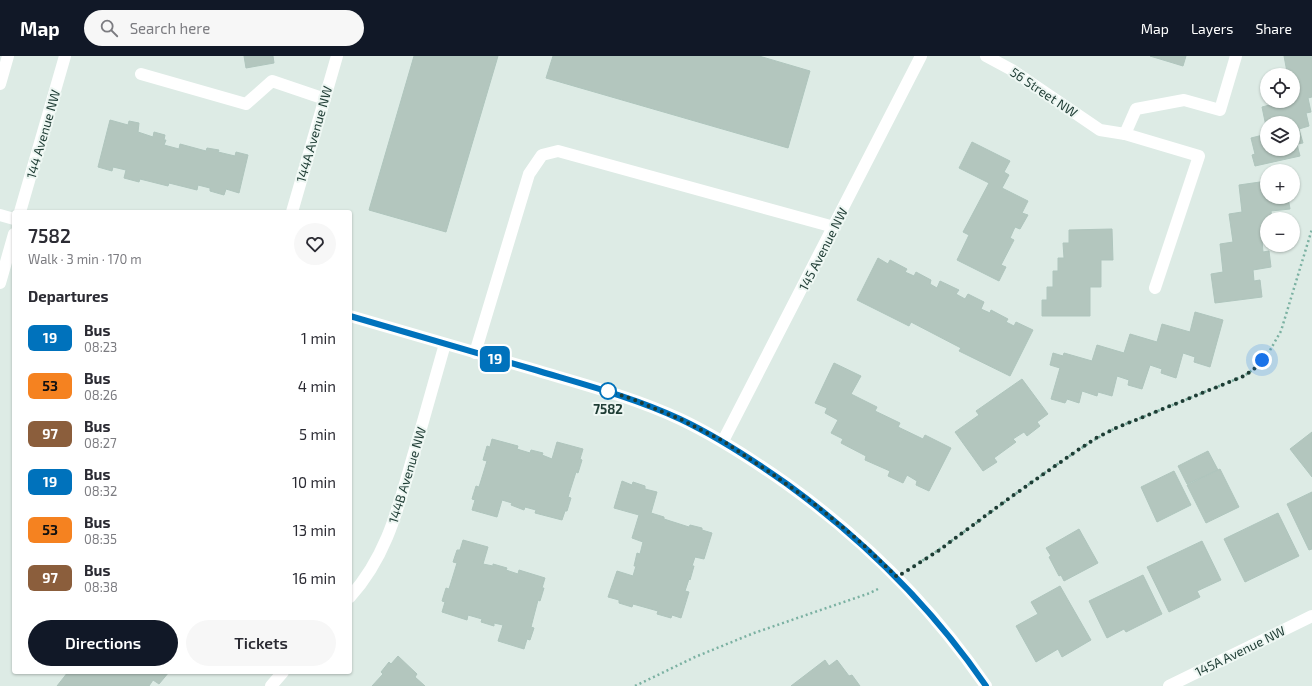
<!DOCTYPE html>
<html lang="en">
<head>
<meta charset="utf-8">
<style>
  :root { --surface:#fff; --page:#f7f7f7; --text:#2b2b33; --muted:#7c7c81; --accent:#111827 }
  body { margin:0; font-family:"Exo 2",sans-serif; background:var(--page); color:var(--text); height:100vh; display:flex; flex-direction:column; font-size:15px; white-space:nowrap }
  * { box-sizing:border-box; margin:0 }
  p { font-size:13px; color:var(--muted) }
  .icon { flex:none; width:22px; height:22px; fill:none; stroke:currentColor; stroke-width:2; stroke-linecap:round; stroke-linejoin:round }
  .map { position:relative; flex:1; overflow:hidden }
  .side { position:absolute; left:12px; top:154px; width:340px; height:464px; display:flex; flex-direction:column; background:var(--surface); border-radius:4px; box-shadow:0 1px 3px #0004 }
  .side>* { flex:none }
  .badge { padding:0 8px; border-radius:6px; font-size:14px; line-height:26px }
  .controls { position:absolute; left:1260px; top:12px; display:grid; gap:8px }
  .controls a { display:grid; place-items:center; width:40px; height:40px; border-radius:50%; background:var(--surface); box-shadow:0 1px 3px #0004; font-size:20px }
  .you { position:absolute; width:20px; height:20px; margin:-10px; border:3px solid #fff; border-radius:50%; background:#1a73e8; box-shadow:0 0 0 6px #1a73e833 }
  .map>.badge { position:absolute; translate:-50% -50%; box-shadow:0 0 0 2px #fff }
  h2 { padding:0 16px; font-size:15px; line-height:36px }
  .round { display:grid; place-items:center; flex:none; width:42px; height:42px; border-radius:21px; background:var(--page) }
  .headline { display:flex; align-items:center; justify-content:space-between; height:68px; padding:0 16px }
  h1 { font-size:19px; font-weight:600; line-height:30px }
  .action { display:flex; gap:8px; margin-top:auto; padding:8px 16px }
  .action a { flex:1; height:46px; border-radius:24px; background:var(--accent); color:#fff; font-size:16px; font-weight:600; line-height:46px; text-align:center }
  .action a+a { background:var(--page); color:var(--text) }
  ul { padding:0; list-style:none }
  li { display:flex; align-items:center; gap:12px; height:48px; padding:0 16px }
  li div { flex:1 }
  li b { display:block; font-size:15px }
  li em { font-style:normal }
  li .badge { min-width:44px; font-weight:700; text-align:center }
  header { display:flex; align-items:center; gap:24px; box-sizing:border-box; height:56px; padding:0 20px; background:var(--accent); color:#fff }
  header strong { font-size:19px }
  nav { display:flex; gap:22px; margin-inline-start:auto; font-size:14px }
  .search { width:280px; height:36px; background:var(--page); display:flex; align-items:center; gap:10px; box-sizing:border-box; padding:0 14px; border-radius:22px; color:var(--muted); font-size:15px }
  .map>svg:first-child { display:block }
  .building { fill:#b3c6be; stroke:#afc5bd }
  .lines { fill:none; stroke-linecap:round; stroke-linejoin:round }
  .path { stroke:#7bb1a2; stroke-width:2.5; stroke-dasharray:2 3; stroke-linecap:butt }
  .minor { stroke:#fff; stroke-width:12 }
  .line-casing { stroke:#fff; stroke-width:9 }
  .line { stroke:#0072bc; stroke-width:6 }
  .walk { stroke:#1e3c34; stroke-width:4; stroke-dasharray:0 7.2 }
  .stop-dot { fill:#fff; stroke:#0072bc; stroke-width:2 }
  .labels { text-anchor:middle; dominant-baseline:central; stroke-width:4; stroke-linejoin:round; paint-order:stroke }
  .street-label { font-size:13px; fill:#1e3c34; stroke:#eef7f3 }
  .stop-label { font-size:13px; font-weight:bold; fill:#1e3c34; stroke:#eef7f3 }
</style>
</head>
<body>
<header>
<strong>Map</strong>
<div class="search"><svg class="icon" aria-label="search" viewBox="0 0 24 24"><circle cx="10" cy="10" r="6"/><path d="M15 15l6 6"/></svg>Search here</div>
<nav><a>Map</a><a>Layers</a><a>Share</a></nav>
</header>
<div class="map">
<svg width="1312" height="630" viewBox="0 0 1312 630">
  <rect width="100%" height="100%" fill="#ddebe5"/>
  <!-- building -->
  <g class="building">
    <path d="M244 0H273L274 7 246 12Z"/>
    <path d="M414 0H498L446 176 369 154Z"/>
    <path d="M553 0H759L810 15 788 92 546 22Z"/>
    <path d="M1150 0H1186L1183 10Z"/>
    <path d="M1284 0H1312V41L1308 42 1311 56 1306 57 1309 70 1299 73 1303 87 1297 88 1300 100 1255 110 1252 99 1255 98 1251 82 1267 78V93H1293V67H1267V75L1262 51 1277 47 1276 45H1293V19H1276L1287 16Z"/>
    <path d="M110 64 128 69 129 65 139 67 138 76 153 81 154 76 165 79 164 84H166L164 89 179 93 180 88 206 95 207 92 219 94 218 96 235 100 236 96 248 99 239 137 226 133 224 139 210 135V132L198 129 197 134 169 127 168 130 140 123 139 126 124 122 126 114 113 111 112 115 98 111Z"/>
    <path d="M972 86 1010 105 1004 116 1009 119 1002 132 1028 145 1022 157 1028 159 1020 173 1015 171 1010 182 1014 184 1001 209 1006 211 999 225 957 204 969 179 963 176 989 127 959 112Z"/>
    <path d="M1267 125V141H1288L1290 153 1271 155 1272 163H1267V184H1262L1263 196 1269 195 1271 211 1253 214 1254 225 1260 224 1262 241 1215 247 1211 218 1223 216 1220 188 1233 186 1229 158 1242 156 1239 129Z"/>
    <path d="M1112 173 1113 204H1101V231H1090V260H1042V244H1047V231H1053V215H1058V202H1064L1063 187H1069V174Z"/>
    <path d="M878 202 888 208 890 204 907 213 905 216 914 220 916 216 931 224 930 228 937 232 940 225 959 234 956 238 965 243 968 238 984 246 981 253 990 257 991 254 1008 263 1006 266 1014 270 1016 266 1033 274 1010 320 959 295 961 292 911 266 909 270 857 244Z"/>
    <path d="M1195 256 1223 264 1210 311 1194 306 1195 301 1183 297 1176 322 1161 317 1162 313 1150 309 1142 333 1128 329 1129 324 1117 320 1112 340 1098 336 1097 340 1082 335 1079 347 1067 343 1065 347 1051 343 1060 312 1050 309 1053 297 1063 300 1064 297 1092 305 1097 289 1124 297 1130 278 1157 286 1162 268 1190 276Z"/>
    <path d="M834 307 861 320 851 338 877 351 875 355 900 367 898 371 923 383 925 379 951 392 929 435 916 429 917 425 907 419 903 427 888 420 890 415 865 404 866 400 841 387 843 383 831 377 838 364 825 357 827 352 815 347Z"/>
    <path d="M1022 323 1048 358 1037 366 1040 370 1027 380 1024 376 1013 383 1016 386 994 402 997 406 983 415 955 376 979 359 976 355Z"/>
    <path d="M1312 376V421L1290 393Z"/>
    <path d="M492 383 518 390 517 393 530 397 531 394 543 397 542 399 552 403 557 386 583 393 580 403 582 404 578 417 576 416 568 441 571 442 567 455H565L562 464 535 457 536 454 525 451 524 454 511 449 512 447 502 444 497 461 472 454 475 444 472 443 476 430 479 431 487 405 483 404 487 390 490 391Z"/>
    <path d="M1208 395 1218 414 1187 428 1178 410Z"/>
    <path d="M1220 413 1239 451 1206 467 1187 429Z"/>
    <path d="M1174 415 1191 449 1157 466 1141 431Z"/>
    <path d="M622 425 632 429 633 426 645 430V433L657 436 651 457 664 461V463L689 471 690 469 702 472V474L712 477 704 503 695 501 692 510H694L690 524 689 523 685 535 689 536 681 562 672 559 671 562 657 558 658 555 633 548 632 551 619 547V544L608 541 617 515 633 520 636 510H634L637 497 640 498 643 486 632 482 639 459 614 452Z"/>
    <path d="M1312 436V493L1309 494 1287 448Z"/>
    <path d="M1278 457 1299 500 1245 526 1224 483Z"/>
    <path d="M1079 473 1098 507 1064 525 1061 519 1059 520 1049 501 1051 500 1046 492Z"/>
    <path d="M463 484 488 491 483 508 493 510V508L507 512 506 514 518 518 519 514 545 522 542 532H544L540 545 538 544 531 571 534 572 530 584 527 583 524 593 498 585 503 569 494 567V570L481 566 482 563 468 559 467 564 442 556 445 546 442 545 446 532 449 533 457 507 453 506 457 494H460Z"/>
    <path d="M1202 485 1221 524 1197 535 1200 541 1169 556 1147 511Z"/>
    <path d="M1143 519 1162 558 1126 576 1124 573 1107 582 1089 545Z"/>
    <path d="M1060 530 1091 584 1062 601 1058 593 1036 606 1016 570 1038 558 1031 546Z"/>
    <path d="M398 600 417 618 415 621 425 630H372L383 618 381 616 389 606 391 608Z"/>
    <path d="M825 604 829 610 837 604 849 620 852 619 860 630H791Z"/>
    <path d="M68 616H169L159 628 153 624 149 630H57Z"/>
  </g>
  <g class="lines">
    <!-- path -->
    <g class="path">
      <path d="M914 510C960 481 1003 446 1049 414 1071 399 1092 384 1116 372L1244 320 1254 313 1269 296 1281 275 1312 173"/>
      <path d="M635 630 695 601 754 577 870 537 878 533"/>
    </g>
    <!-- minor -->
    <g class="minor">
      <path d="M986 0 1012 14 1100 74 1125 78 1199 100 1155 232"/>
      <path d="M141 18 246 48 272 25 325 43"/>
      <path d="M0 28 8 0"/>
      <path d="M1125 78 1136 53 1184 44 1220 54 1236 0"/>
      <path d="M20 156 65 0"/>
      <path d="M292 156 337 0"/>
      <path d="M0 159 14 163"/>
      <path d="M0 227 14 178"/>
      <path d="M350 260C411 278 472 296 532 313 582 328 633 341 680 363 718 381 753 404 787 428 865 484 932 551 986 630"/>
      <path d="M475 297 529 118 542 99 558 95 834 171"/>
      <path d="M723 385 921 0"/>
      <path d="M350 541C387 500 398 452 413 400 424 363 434 326 445 288"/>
      <path d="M271 630 283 616"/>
      <path d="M1169 630 1312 560"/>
    </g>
  </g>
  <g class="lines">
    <!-- line casing -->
    <g class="line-casing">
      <path id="line" d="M350 260C411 278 472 296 532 313 582 328 633 341 680 363 718 381 753 404 787 428 865 485 931 550 986 630"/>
    </g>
    <!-- line -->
    <use href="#line" class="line"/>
    <!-- walk -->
    <path class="walk" d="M608 335 632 343 680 363 723 385 771 417 817 450 858 484 897 521 938 495 1008 443 1075 396 1096 382 1116 372 1244 320 1254 313 1262 304"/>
  </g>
  <!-- markers -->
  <circle class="stop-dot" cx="608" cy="335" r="8"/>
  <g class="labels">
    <!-- street labels -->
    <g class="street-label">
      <text transform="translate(1044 36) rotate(34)">56 Street NW</text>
      <text transform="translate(43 78) rotate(-74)">144 Avenue NW</text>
      <text transform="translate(314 78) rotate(-74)">144A Avenue NW</text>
      <text transform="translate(823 193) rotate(-63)">145 Avenue NW</text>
      <text transform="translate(407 419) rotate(-73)">144B Avenue NW</text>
      <text transform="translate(1240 595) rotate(-26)">145A Avenue NW</text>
    </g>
    <!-- stop labels -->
    <g class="stop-label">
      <text x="608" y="353">7582</text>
    </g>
  </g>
</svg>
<div class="controls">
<a><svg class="icon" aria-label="locate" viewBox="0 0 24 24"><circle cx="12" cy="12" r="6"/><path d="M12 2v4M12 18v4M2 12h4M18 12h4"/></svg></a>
<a><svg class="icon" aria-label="layers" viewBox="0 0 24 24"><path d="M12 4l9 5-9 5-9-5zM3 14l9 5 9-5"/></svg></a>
<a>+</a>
<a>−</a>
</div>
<div class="you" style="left:1262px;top:304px"></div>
<b class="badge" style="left:495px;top:303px;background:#0072bc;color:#fff">19</b>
<section class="side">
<div class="headline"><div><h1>7582</h1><p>Walk · 3 min · 170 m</p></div><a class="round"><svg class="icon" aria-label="heart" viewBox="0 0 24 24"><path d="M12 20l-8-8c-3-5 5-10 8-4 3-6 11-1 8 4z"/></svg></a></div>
<h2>Departures</h2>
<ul>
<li><span class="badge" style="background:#0072bc;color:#fff">19</span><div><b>Bus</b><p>08:23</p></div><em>1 min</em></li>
<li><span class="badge" style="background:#f58220;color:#111">53</span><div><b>Bus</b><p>08:26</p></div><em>4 min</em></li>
<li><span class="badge" style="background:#8b5e3c;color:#fff">97</span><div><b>Bus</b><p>08:27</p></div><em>5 min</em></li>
<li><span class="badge" style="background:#0072bc;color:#fff">19</span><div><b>Bus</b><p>08:32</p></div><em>10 min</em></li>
<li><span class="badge" style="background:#f58220;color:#111">53</span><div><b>Bus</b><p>08:35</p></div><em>13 min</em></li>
<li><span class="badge" style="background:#8b5e3c;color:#fff">97</span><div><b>Bus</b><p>08:38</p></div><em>16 min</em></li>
</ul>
<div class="action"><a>Directions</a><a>Tickets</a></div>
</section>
</div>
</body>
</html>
